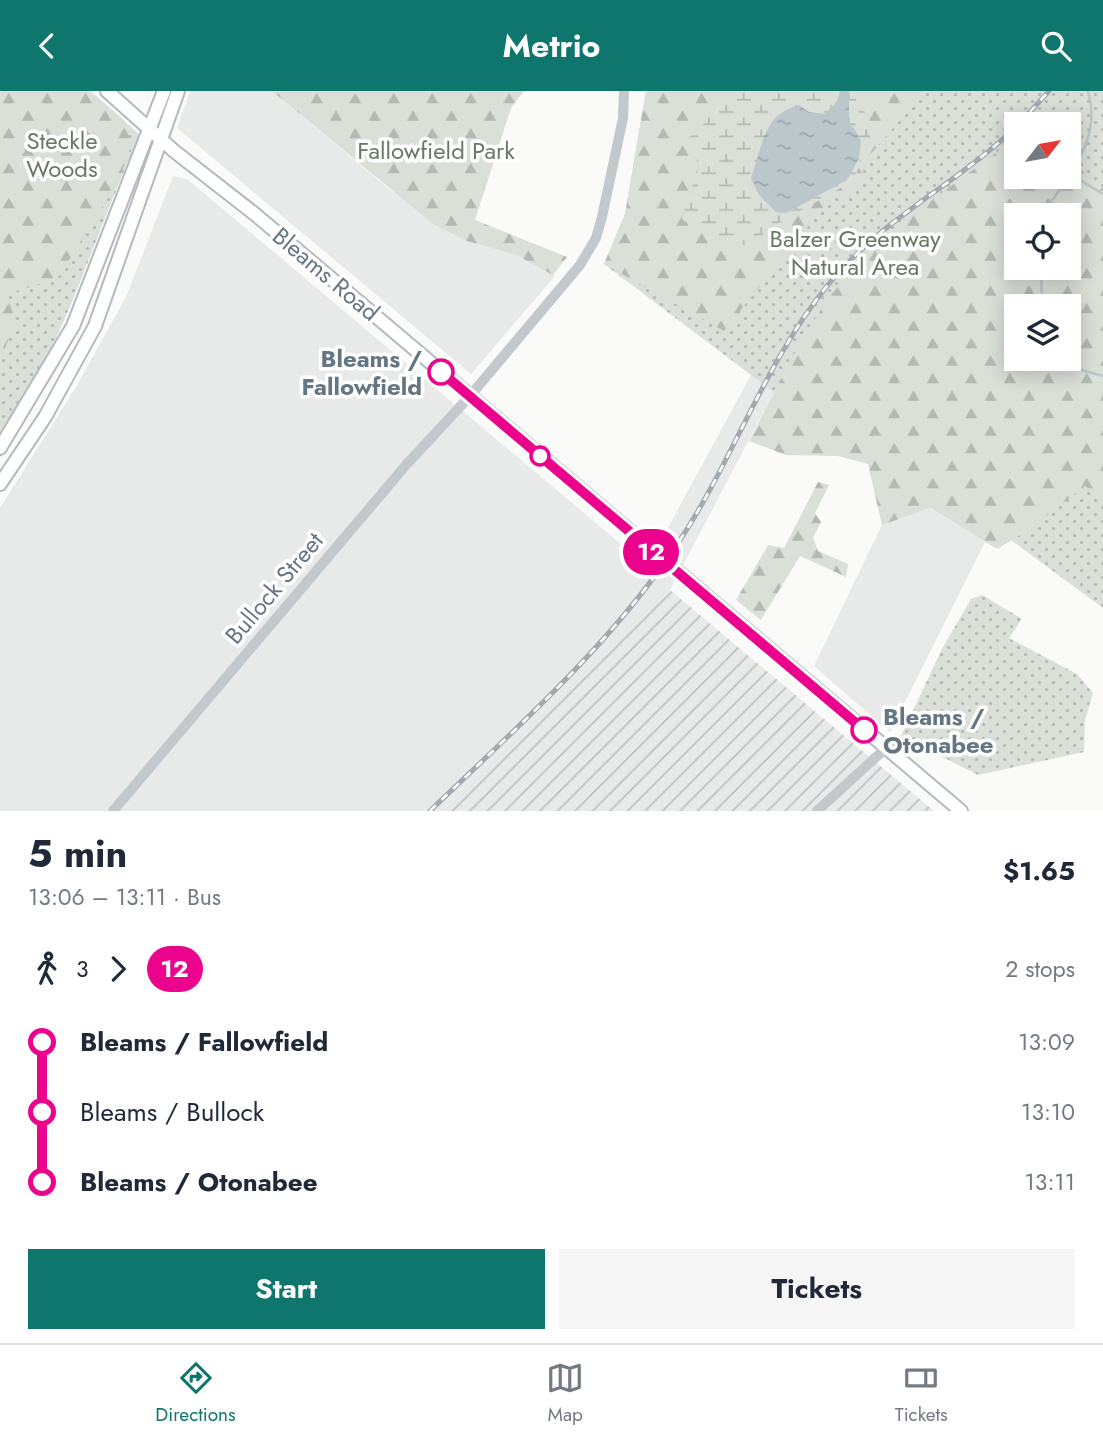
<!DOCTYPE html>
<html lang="en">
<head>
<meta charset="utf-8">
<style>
  :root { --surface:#fff; --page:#f6f6f7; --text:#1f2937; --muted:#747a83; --line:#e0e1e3; --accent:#0f766e }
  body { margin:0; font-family:Jost,sans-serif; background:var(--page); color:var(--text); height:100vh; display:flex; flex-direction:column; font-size:26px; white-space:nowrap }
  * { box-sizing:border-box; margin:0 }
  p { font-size:23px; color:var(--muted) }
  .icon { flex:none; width:38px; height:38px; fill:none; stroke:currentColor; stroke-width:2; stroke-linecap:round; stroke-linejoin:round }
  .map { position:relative; height:720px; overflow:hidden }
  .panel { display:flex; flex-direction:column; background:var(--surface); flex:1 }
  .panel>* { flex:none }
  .badge { padding:0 14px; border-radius:23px; font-size:24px; line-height:46px }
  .needle { width:46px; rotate:59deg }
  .fabs { position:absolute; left:1004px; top:21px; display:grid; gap:14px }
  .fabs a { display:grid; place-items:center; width:77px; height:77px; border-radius:0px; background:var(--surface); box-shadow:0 4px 18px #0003; font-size:35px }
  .map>.badge { position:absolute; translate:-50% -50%; box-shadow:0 0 0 4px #fff }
  .legs { display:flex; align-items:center; gap:10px; height:77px; padding:0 28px; font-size:23px }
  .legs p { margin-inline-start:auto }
  .head { display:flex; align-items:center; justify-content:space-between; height:119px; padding:0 28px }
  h1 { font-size:38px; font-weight:700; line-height:52px }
  .cta { display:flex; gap:14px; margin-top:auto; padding:14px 28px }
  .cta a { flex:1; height:80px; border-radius:0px; background:var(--accent); color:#fff; font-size:28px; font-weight:700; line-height:80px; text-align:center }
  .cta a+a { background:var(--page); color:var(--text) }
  ul { padding:0 28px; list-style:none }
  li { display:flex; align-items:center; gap:24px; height:70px; font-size:26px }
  li i { display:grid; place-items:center; width:10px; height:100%; margin:0 9px; background:currentColor }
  li i::after { content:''; width:18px; height:18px; margin:-9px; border:5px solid; border-radius:50%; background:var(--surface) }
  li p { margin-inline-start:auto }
  li:first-child i { background:linear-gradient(#0000 50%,currentColor 0) }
  li:last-child i { background:linear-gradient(currentColor 50%,#0000 0) }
  header { display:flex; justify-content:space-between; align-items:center; height:91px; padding:0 28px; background:var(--accent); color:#fff; font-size:32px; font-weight:700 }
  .menu { display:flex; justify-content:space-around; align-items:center; height:98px; border-top:2px solid var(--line); background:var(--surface); font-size:19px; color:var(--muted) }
  .menu a { display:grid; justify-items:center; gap:4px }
  .menu .on { color:var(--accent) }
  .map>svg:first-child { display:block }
  .built { fill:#e8e9e9 }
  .industrial { fill:url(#industrial-furrows) }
  .grass { fill:url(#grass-dots); fill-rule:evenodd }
  .forest { fill:url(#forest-firs); fill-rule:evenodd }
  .wetland { fill:url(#wetland-marsh) }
  .water { fill:url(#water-ripples) }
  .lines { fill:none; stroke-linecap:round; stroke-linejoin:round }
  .stream { stroke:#bbc7cb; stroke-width:2.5 }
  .secondary-casing { stroke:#b3babf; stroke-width:16 }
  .street { stroke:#c3c8cc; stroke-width:10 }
  .secondary { stroke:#fff; stroke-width:12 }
  .rail-casing { stroke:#a2aab0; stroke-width:5 }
  .rail { stroke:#fff; stroke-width:2.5; stroke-dasharray:8; stroke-linecap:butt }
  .line-1-casing { stroke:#fff; stroke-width:16 }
  .line-1 { stroke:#eb028d; stroke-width:10 }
  .stop-1-dot { fill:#fff; stroke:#eb028d; stroke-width:3.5 }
  .labels { text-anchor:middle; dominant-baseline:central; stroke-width:7; stroke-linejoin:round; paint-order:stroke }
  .park-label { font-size:24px; fill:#687a64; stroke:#fff }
  .street-label { font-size:24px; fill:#657683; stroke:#fff }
  .stop-label { font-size:24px; font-weight:bold; fill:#657683; stroke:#fff; text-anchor:end }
</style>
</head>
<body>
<header><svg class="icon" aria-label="back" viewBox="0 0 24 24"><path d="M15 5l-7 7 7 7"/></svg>Metrio<svg class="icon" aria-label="search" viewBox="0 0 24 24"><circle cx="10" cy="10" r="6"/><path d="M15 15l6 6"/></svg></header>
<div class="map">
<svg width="1103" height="720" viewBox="0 0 1103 720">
  <defs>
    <pattern id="industrial-furrows" width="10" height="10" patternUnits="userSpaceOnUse" patternTransform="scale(1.75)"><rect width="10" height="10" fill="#e8e9e9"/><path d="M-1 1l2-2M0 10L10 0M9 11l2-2" fill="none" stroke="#c0c1c2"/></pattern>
    <pattern id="grass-dots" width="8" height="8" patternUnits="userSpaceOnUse" patternTransform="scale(1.75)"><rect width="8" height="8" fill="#dadfd7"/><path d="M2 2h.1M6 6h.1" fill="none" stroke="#b4b9b4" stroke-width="1.8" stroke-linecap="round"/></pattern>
    <pattern id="forest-firs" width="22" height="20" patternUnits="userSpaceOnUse" patternTransform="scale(1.75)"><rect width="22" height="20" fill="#dadfd7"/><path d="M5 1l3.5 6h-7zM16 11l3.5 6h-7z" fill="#b4b9b4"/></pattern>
    <pattern id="wetland-marsh" width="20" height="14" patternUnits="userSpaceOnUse" patternTransform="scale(1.75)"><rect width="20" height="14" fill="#dadfd7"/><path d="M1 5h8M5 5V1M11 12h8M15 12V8" fill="none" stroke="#b4b9b4"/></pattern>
    <pattern id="water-ripples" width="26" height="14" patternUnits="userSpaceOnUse" patternTransform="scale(1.75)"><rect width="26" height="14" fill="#bbc7cb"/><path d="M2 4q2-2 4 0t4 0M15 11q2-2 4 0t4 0" fill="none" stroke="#9ca6aa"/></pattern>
  </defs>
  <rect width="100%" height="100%" fill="#fafaf8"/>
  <!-- built -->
  <g class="built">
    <path d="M190 0H272L389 98 467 150 516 164 555 185 471 283 177 37Z"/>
    <path d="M1017 33 804 244 670 499 438 720H0V417L76 296 126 206 173 85 187 88 647 475 774 242Z"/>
    <path d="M929 417 985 451 890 641 814 575 882 434Z"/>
  </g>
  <!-- industrial -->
  <path class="industrial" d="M670 499 934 720H438Z"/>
  <!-- grass -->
  <g class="grass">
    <path d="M0 0H90L140 44C93 145 65 255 0 347Z"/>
    <path d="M646 0H1103V389L1086 395 1103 408V517L1011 449 1064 410 869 373 604 173 625 123ZM1017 33H1069V86H1017ZM1017 124H1069V177H1017ZM1017 215H1069V268H1017Z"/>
    <path d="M982 504 1022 528 1009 547 1077 583 1093 602 1085 629 1084 661 978 684 901 645 942 558 971 508Z"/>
  </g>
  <!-- forest -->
  <g class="forest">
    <path d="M0 0H90L125 30 131 55 119 89 57 188 6 203 16 231 4 259 0 260Z"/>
    <path d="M272 0H524L511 17 475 129 567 166 553 184 516 164 467 150 433 133Z"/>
    <path d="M646 0H720L706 31 688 48 699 75 682 127 750 154 772 136 854 89 870 46 864 18 869 0H926L867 67 858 97 829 109 724 240 604 173 625 123Z"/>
    <path d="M1069 45 1075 48 1073 61 1091 96 1103 97V408L1085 395 1027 440 997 458 930 417 882 434 868 373 838 365 786 364 749 350 804 244 831 204 881 147 1017 46V86H1069ZM1017 124H1069V177H1017ZM1017 215H1069V268H1017Z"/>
    <path d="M818 391 829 394 815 422 821 431 813 447 818 460 848 473 846 486 800 465 761 529 736 509 768 454 784 457Z"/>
  </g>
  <!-- wetland -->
  <path class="wetland" d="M720 0H840L837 10 825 23 809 21 760 63 751 87 759 104 776 121 786 122 847 89 849 0H869L864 18 870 46 854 89 772 136 750 154 718 153 682 128 699 75 688 48 706 31Z"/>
  <!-- water -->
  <path class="water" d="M840 0H849V30L861 49 859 67 847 89 786 122 776 121 759 104 751 87C763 55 762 24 799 14L809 21 825 23 837 11Z"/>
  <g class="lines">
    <!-- stream -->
    <g class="stream">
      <path d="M1073 85 1103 103"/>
      <path d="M1042 124C1067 86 1103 49 1088 0"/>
      <path d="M1041 177 1042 215"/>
      <path d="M1043 268 1103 285"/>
    </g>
    <!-- secondary casing -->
    <g class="secondary-casing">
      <g id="secondary">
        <path d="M107 0 174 60 256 124 961 720"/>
        <path d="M0 357 73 235 164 0"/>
        <path d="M0 393 45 326 95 235 178 0"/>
      </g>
    </g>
    <!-- street -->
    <g class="street">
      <path d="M113 720 406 374 470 305 580 174 596 147 602 126 623 27 624 0"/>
      <path d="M817 720 886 657"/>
    </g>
    <!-- secondary -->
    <use href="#secondary" class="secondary"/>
    <!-- rail casing -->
    <g class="rail-casing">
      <g id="rail">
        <path d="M1019 33 1049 0"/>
        <path d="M430 720C518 635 610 555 678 452 733 370 764 273 827 195 883 126 955 95 1017 35"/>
      </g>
    </g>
    <!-- rail -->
    <use href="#rail" class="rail"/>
  </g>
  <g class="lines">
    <!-- line-1 casing -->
    <g class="line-1-casing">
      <path id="line-1" d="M441 281 864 639"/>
    </g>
    <!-- line-1 -->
    <use href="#line-1" class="line-1"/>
  </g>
  <!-- markers -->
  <g class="stop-1-dot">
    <circle cx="441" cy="281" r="12"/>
    <circle cx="540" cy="365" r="9"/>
    <circle cx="864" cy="639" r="12"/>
  </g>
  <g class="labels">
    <!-- park labels -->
    <g class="park-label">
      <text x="62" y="49">Steckle<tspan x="62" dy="28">Woods</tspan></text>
      <text x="436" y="59">Fallowfield Park</text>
      <text x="855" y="147">Balzer Greenway<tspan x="855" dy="28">Natural Area</tspan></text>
    </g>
    <!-- street labels -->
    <g class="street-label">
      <text transform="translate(326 183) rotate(40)">Bleams Road</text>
      <text transform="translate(274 497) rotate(-50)">Bullock Street</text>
    </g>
    <!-- stop labels -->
    <g class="stop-label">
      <text x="422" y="267">Bleams /<tspan x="422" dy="28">Fallowfield</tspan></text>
      <text x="883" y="625" text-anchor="start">Bleams /<tspan x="883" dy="28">Otonabee</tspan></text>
    </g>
  </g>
</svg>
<div class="fabs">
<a><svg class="needle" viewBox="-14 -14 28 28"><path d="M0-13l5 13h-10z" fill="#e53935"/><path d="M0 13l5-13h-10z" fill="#747a83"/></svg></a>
<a><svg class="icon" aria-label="locate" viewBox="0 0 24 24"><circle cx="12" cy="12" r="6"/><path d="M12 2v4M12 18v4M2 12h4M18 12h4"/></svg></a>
<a><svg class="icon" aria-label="layers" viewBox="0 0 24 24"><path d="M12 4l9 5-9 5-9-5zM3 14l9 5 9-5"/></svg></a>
</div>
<b class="badge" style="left:651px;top:461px;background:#eb028d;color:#fff">12</b>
</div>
<section class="panel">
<div class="head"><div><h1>5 min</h1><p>13:06 – 13:11 · Bus</p></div><b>$1.65</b></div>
<div class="legs"><svg class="icon" aria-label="walk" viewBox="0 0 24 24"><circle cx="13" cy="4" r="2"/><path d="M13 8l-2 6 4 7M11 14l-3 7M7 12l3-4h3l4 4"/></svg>3<svg class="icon" aria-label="forward" viewBox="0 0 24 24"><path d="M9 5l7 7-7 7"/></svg><b class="badge" style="background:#eb028d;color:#fff">12</b><p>2 stops</p></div>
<ul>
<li><i style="color:#eb028d"></i><b>Bleams / Fallowfield</b><p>13:09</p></li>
<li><i style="color:#eb028d"></i><span>Bleams / Bullock</span><p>13:10</p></li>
<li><i style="color:#eb028d"></i><b>Bleams / Otonabee</b><p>13:11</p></li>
</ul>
<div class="cta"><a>Start</a><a>Tickets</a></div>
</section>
<nav class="menu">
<a class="on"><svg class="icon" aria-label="directions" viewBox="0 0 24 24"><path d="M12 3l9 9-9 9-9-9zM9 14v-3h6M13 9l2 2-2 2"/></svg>Directions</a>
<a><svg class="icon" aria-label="map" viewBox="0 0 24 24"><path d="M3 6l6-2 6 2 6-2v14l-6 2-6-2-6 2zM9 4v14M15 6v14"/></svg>Map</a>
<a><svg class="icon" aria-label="tickets" viewBox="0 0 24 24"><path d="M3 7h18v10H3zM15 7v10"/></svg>Tickets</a>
</nav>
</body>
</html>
